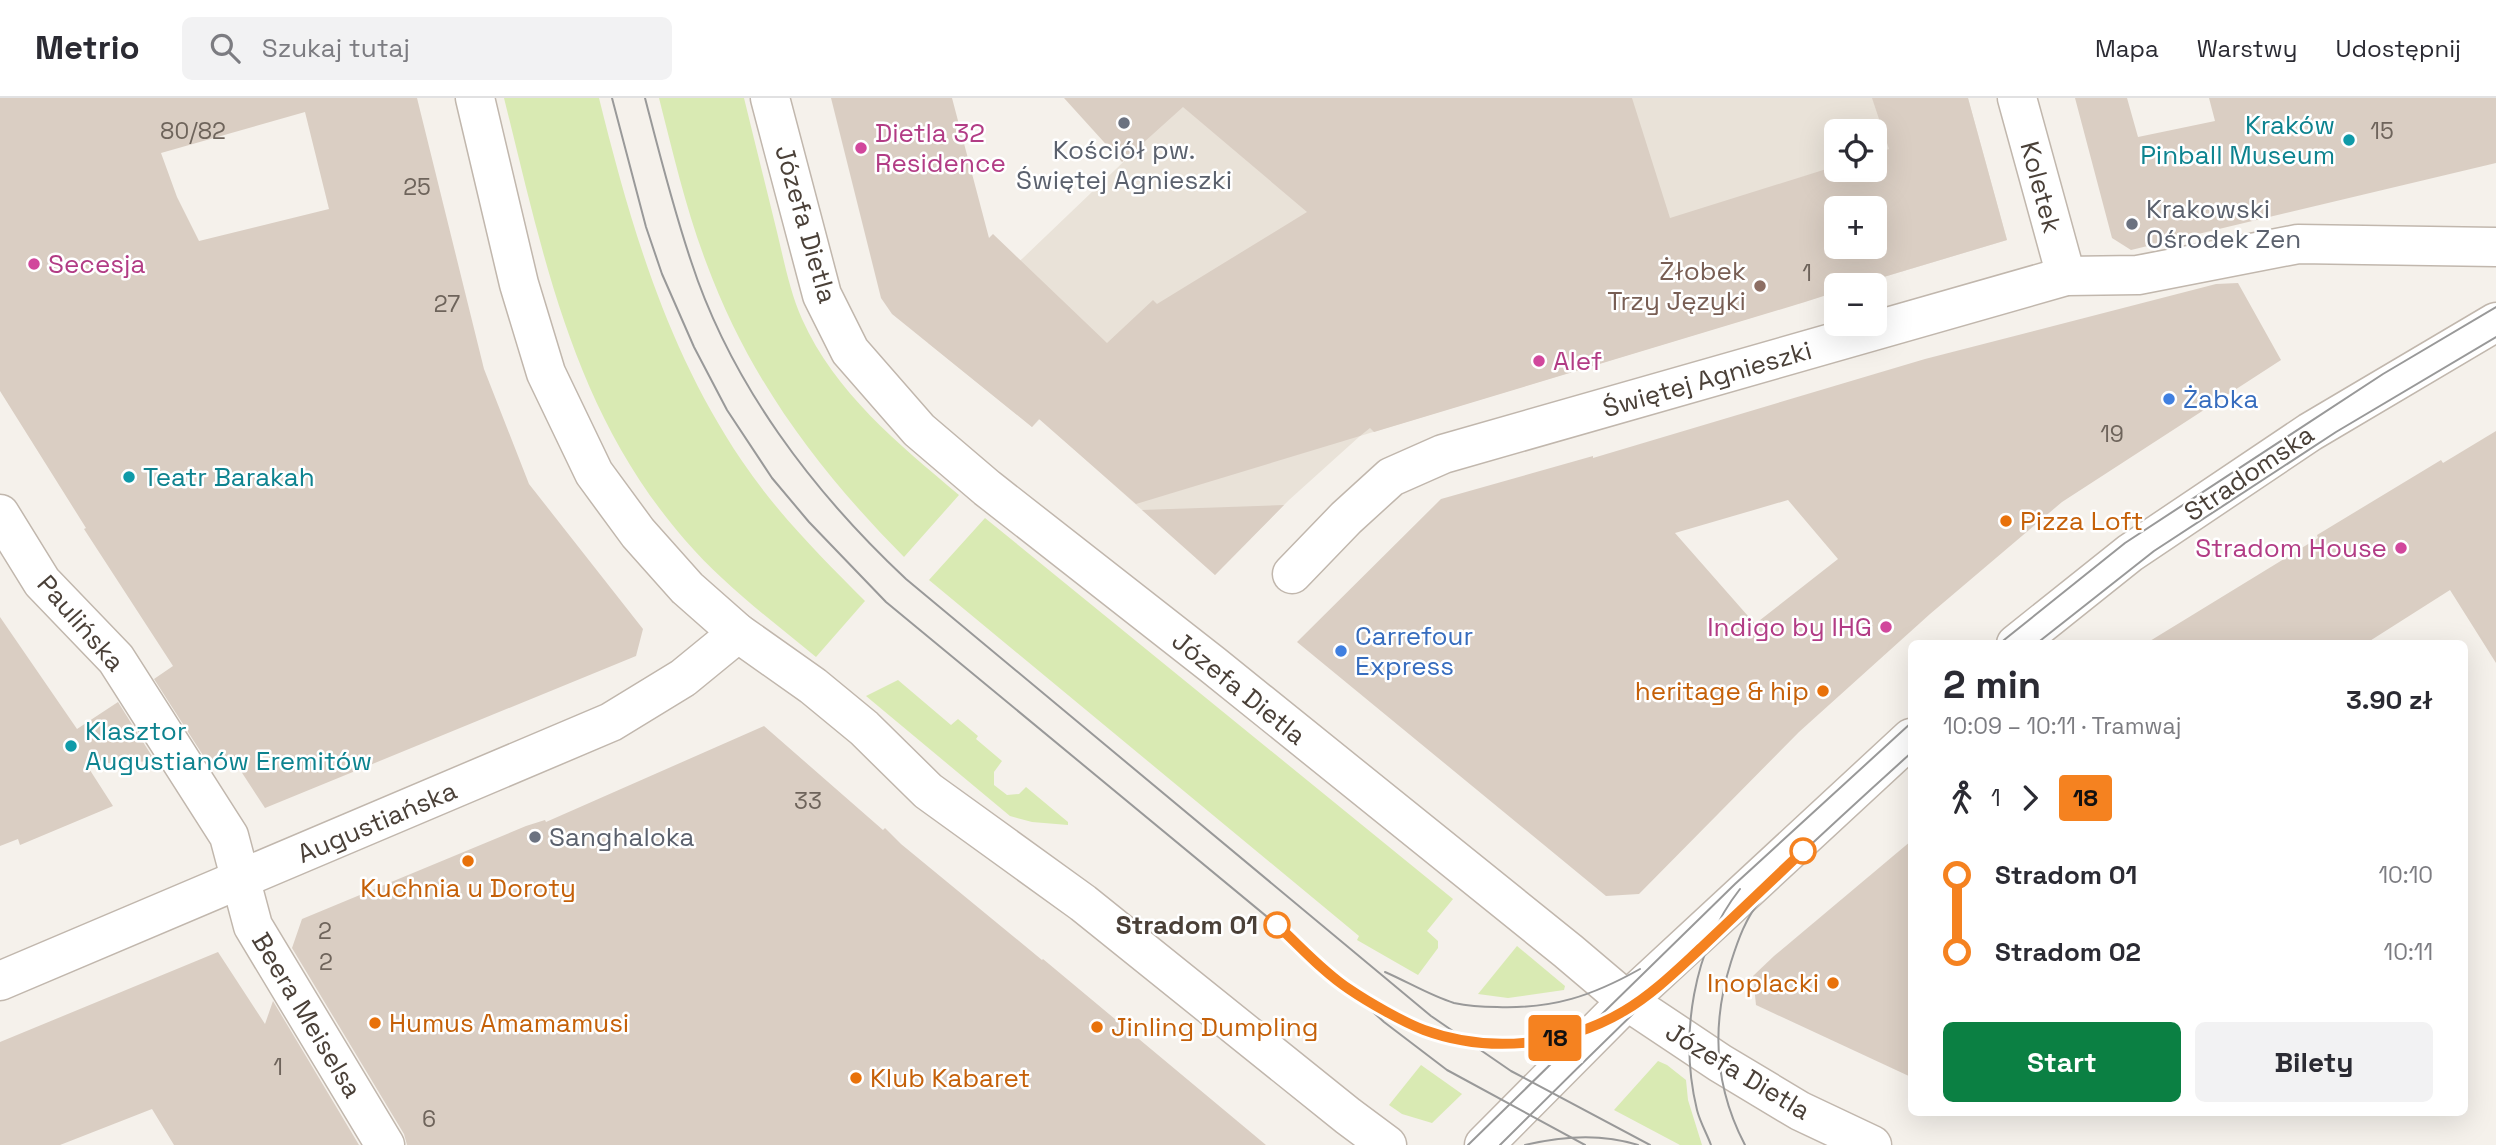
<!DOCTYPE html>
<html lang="pl">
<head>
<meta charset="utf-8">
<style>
  :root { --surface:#fff; --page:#f2f2f3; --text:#2b2b33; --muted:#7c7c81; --line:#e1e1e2; --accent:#0b8043 }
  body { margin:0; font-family:"Space Grotesk",sans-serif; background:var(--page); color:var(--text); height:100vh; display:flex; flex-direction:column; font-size:26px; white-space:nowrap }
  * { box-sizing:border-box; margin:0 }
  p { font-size:23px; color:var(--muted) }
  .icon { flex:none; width:38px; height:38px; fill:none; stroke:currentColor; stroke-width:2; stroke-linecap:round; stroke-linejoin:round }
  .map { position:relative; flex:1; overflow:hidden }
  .side { position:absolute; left:1908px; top:542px; width:560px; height:476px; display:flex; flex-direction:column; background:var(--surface); border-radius:10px; box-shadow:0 7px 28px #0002 }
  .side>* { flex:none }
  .badge { padding:0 14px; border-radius:5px; font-size:24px; line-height:46px }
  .fabs { position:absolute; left:1824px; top:21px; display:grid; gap:14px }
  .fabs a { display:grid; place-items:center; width:63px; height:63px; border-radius:10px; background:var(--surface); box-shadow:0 7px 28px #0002; font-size:35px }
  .map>.badge { position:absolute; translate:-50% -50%; box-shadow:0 0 0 4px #fff }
  .legs { display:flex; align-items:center; gap:10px; height:77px; padding:0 35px; font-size:23px }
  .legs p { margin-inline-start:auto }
  .overview { display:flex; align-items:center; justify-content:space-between; height:119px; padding:0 35px }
  h1 { font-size:38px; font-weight:600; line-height:52px }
  .primary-button { display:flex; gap:14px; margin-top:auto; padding:14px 35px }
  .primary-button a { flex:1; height:80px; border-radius:10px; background:var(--accent); color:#fff; font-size:28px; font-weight:600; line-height:80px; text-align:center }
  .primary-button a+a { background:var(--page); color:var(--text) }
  ul { padding:0 35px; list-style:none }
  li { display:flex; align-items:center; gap:24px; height:77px; font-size:26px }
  li i { display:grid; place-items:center; width:10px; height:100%; margin:0 9px; background:currentColor }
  li i::after { content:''; width:18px; height:18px; margin:-9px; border:5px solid; border-radius:50%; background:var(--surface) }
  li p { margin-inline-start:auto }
  li:first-child i { background:linear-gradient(#0000 50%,currentColor 0) }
  li:last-child i { background:linear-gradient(currentColor 50%,#0000 0) }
  header { display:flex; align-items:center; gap:42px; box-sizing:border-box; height:98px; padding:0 35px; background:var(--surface); border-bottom:2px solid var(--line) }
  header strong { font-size:33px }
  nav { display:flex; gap:38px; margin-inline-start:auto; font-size:24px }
  .search { width:490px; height:63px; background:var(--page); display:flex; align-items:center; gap:18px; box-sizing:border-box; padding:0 24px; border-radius:10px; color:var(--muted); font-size:26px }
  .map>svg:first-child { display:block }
  .residential { fill:#e9e2d8; fill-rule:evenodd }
  .green { fill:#d9eab3 }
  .building { fill:#dacec3; fill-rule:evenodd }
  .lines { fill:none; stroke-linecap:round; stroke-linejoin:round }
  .minor-casing { stroke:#c1b7ad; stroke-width:41 }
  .minor { stroke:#fff; stroke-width:38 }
  .tram { stroke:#999; stroke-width:2 }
  .line-1-casing { stroke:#fff; stroke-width:16 }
  .line-1 { stroke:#f58220; stroke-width:10 }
  .worship-dot { fill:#6b7280; stroke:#fff; stroke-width:2.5 }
  .culture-dot { fill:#0f9aa8; stroke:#fff; stroke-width:2.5 }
  .hotel-dot { fill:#d1479c; stroke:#fff; stroke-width:2.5 }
  .education-dot { fill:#8d6e63; stroke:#fff; stroke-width:2.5 }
  .shop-dot { fill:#3f7fe0; stroke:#fff; stroke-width:2.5 }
  .food-dot { fill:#e8710a; stroke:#fff; stroke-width:2.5 }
  .stop-1-dot { fill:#fff; stroke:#f58220; stroke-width:3.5 }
  .labels { text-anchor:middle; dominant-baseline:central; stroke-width:5; stroke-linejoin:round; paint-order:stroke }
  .number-label { font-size:23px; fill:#6e645b }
  .culture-label { font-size:26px; fill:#0d838f; stroke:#fff; text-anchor:start }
  .hotel-label { font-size:26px; fill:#b23c85; stroke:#fff; text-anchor:start }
  .worship-label { font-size:26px; fill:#5b616d; stroke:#fff; text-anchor:start }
  .street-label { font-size:26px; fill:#4a4038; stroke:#fff }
  .education-label { font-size:26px; fill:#785e54; stroke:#fff; text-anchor:end }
  .shop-label { font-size:26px; fill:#366cbe; stroke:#fff; text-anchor:start }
  .food-label { font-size:26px; fill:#c56008; stroke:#fff; text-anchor:start }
  .stop-label { font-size:26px; font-weight:bold; fill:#4a4038; stroke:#fff; text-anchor:end }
</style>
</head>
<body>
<header>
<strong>Metrio</strong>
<div class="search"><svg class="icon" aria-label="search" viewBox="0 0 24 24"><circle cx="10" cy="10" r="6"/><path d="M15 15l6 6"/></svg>Szukaj tutaj</div>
<nav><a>Mapa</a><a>Warstwy</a><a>Udostępnij</a></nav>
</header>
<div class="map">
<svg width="2496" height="1047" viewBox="0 0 2496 1047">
  <rect width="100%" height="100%" fill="#f5f1eb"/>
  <!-- residential -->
  <path class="residential" d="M1193 0H1968L2007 142 1857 187H1836V194L1360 338 1289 402 1215 477 1040 321 1032 329 928 245 1023 160 1139 49 1137 47ZM1836 33H1874V72H1836ZM1836 110H1874V149H1836Z"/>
  <!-- green -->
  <g class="green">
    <path d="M504 0H599C631 129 667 252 742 363 777 415 821 459 865 503L816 559C771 522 723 486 685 442 573 313 544 160 504 0Z"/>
    <path d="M659 0H744C755 45 766 89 777 134 784 163 790 194 802 221 835 295 899 346 959 397L904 459C818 372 749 281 706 164 686 111 673 55 659 0Z"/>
    <path d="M985 420 1453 801 1427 833 1438 843V850L1418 877 1357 842 1359 838 929 482Z"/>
    <path d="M898 582 951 627 958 621 978 638 976 641 1002 663 994 674V687L1007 697 1019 696 1026 689 1068 724V727L1032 724 1010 718 866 598Z"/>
    <path d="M1517 848 1565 888 1564 892 1508 900 1478 896Z"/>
    <path d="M1658 963 1667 967 1686 982 1688 1002 1702 1047H1680L1614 1012Z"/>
    <path d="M1421 967 1462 996 1432 1025 1402 1016 1389 1007Z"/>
  </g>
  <!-- building -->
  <g class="building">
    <path d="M0 0H417L484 271 529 386 643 531 636 558 265 710 233 661 206 662 154 581 173 568 84 431 86 430 0 293ZM305 14 329 111 199 143 177 99 161 55Z"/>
    <path d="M831 0H952L989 140 993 136 1107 245 1153 202 1157 206 1307 114 1183 9 1122 64 1064 0H1632L1670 120 1836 68V72H1874V56L1889 51 1872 0H1968L2007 142 1857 187H1836V194L1805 204 1374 334 1370 330 1360 338 1136 406 1039 321 1032 329 892 216 881 200ZM1836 110H1874V149H1836Z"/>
    <path d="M2075 0H2127L2138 39 2215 23 2209 0H2496V65L2131 152 2112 140Z"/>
    <path d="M2238 185 2281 262 2062 404 1930 516 1799 634 1639 796 1606 798 1297 544 1441 401 1593 358V360L1925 261 2216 186ZM1788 402 1838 461 1755 526 1675 435Z"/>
    <path d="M2496 333V565L2450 492 2365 546H2145L2318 440 2317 437 2441 362 2443 365Z"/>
    <path d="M1284 407 1215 477 1142 412Z"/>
    <path d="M0 519 77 631 118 604 155 663 86 666 113 708 20 747 18 741 0 748Z"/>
    <path d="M764 628 883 732 885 730 901 746 1042 862 1043 861 1266 1047H407L404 1036 292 850 302 821 526 728 545 722 546 724Z"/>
    <path d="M1911 743V979L1756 907 1753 878 1774 858Z"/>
    <path d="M218 854 265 926 273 903 359 1047H174L152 1011 60 1047H0V944Z"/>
  </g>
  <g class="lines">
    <!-- minor casing -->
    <g class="minor-casing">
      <g id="minor">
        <path d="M475 0 519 186 546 275 594 375 638 435 687 490 738 535 813 588 864 630 928 693 1083 805 1348 1018 1387 1047"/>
        <path d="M770 0 822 197 850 253 919 332 987 390 1213 567 1568 853 1627 903 1720 965 1800 1013 1872 1047"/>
        <path d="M2017 0 2066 178"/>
        <path d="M0 416 42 484 116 561 229 738 253 828 385 1047"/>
        <path d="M1292 476 1346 420 1391 379 1443 356 2066 178 2138 177 2298 146 2496 149"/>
        <path d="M2016 546 2130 455 2310 334 2496 224"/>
        <path d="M0 883 611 624 683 580 738 535"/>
        <path d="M1484 1047 1627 903 1911 640"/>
      </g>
    </g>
    <!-- minor -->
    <use href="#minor" class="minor"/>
    <!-- tram -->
    <g class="tram">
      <path d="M612 0 646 129 662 176 694 249 727 312 772 380 809 424 886 504 1277 827 1384 924 1447 972 1585 1047"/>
      <path d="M645 0C659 54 673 110 691 163 731 286 813 394 906 481L1431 918 1511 973 1650 1047"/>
      <path d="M1999 546 2125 445 2383 276 2496 209"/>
      <path d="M2036 546 2154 453 2336 334 2496 239"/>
      <path d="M1385 874C1408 884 1431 898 1454 905 1468 908 1483 909 1497 909 1553 911 1592 898 1640 871"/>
      <path d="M1369 902C1386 912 1403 924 1421 931 1474 954 1532 946 1586 932"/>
      <path d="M1468 1047 1735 786 1911 625"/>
      <path d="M1500 1047C1634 913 1770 782 1911 655"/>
      <path d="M1525 1047C1562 1038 1601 1035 1638 1047"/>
      <path d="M1711 1047C1707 1036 1700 1024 1697 1012 1679 938 1693 851 1740 791"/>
      <path d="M1745 1047C1714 988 1711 927 1731 864 1738 842 1746 819 1761 802"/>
    </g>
  </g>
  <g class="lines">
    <!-- line-1 casing -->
    <g class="line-1-casing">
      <path id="line-1" d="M1277 827C1300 848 1323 874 1349 891 1368 904 1403 924 1424 932 1489 956 1565 948 1624 913 1653 896 1678 871 1702 849 1736 817 1769 785 1803 753"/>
    </g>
    <!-- line-1 -->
    <use href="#line-1" class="line-1"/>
  </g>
  <!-- markers -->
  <g class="worship-dot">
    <circle cx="1124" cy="25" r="7"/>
    <circle cx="2132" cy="126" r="7"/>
    <circle cx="535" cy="739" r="7"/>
  </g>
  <g class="culture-dot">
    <circle cx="2349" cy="42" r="7"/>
    <circle cx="129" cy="379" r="7"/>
    <circle cx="71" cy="648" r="7"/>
  </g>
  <g class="hotel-dot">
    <circle cx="861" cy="50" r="7"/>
    <circle cx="34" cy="166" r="7"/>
    <circle cx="1539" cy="263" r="7"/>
    <circle cx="2401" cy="450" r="7"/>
    <circle cx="1886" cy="529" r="7"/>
  </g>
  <circle class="education-dot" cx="1760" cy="188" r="7"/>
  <g class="shop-dot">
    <circle cx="2169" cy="301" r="7"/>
    <circle cx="1341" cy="553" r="7"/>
  </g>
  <g class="food-dot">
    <circle cx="2006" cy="423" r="7"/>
    <circle cx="1823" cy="593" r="7"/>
    <circle cx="468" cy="763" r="7"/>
    <circle cx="1833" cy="885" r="7"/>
    <circle cx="375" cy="925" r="7"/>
    <circle cx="1097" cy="929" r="7"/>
    <circle cx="856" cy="980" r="7"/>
  </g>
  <g class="stop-1-dot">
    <circle cx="1803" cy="753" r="12"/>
    <circle cx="1277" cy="827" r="12"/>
  </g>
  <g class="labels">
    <!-- number labels -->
    <g class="number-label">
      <text x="193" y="33">80/82</text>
      <text x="2382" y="33">15</text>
      <text x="417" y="89">25</text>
      <text x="1807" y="175">1</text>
      <text x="447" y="206">27</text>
      <text x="2112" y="336">19</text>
      <text x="808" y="703">33</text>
      <text x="325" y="833">2</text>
      <text x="326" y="864">2</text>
      <text x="278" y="969">1</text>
      <text x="429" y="1021">6</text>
    </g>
    <!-- culture labels -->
    <g class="culture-label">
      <text x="2335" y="27" text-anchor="end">Kraków<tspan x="2335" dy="30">Pinball Museum</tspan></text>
      <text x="143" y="379">Teatr Barakah</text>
      <text x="85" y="633">Klasztor<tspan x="85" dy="30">Augustianów Eremitów</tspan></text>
    </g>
    <!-- hotel labels -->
    <g class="hotel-label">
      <text x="875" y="35">Dietla 32<tspan x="875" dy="30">Residence</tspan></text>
      <text x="48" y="166">Secesja</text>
      <text x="1553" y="263">Alef</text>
      <text x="2387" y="450" text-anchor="end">Stradom House</text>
      <text x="1872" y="529" text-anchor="end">Indigo by IHG</text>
    </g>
    <!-- worship labels -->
    <g class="worship-label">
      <text x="1124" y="52" text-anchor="middle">Kościół pw.<tspan x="1124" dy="30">Świętej Agnieszki</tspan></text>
      <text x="2146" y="111">Krakowski<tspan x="2146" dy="30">Ośrodek Zen</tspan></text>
      <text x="549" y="739">Sanghaloka</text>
    </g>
    <!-- street labels -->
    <g class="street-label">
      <text transform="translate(2041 89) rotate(75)">Koletek</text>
      <text transform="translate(806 126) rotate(74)">Józefa Dietla</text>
      <text transform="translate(1707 281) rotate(-16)">Świętej Agnieszki</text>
      <text transform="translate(2249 375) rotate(-34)">Stradomska</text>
      <text transform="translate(81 525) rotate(49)">Paulińska</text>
      <text transform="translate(1239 590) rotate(39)">Józefa Dietla</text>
      <text transform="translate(377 724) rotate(-23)">Augustiańska</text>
      <text transform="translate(307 917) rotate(59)">Beera Meiselsa</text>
      <text transform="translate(1738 973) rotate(31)">Józefa Dietla</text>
    </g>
    <!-- education labels -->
    <g class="education-label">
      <text x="1746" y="173">Żłobek<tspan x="1746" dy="30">Trzy Języki</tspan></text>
    </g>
    <!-- shop labels -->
    <g class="shop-label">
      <text x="2183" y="301">Żabka</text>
      <text x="1355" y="538">Carrefour<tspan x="1355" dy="30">Express</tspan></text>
    </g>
    <!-- food labels -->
    <g class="food-label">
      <text x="2020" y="423">Pizza Loft</text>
      <text x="1809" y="593" text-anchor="end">heritage &amp; hip</text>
      <text x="468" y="790" text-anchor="middle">Kuchnia u Doroty</text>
      <text x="1819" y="885" text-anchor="end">Inoplacki</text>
      <text x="389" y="925">Humus Amamamusi</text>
      <text x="1111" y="929">Jinling Dumpling</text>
      <text x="870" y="980">Klub Kabaret</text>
    </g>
    <!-- stop labels -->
    <g class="stop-label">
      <text x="1258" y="827">Stradom 01</text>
    </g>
  </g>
</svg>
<div class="fabs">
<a><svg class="icon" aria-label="locate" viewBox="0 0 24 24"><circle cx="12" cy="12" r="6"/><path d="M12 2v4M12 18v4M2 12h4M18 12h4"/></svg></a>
<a>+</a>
<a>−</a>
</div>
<b class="badge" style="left:1555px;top:940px;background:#f58220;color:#111">18</b>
<section class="side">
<div class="overview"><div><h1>2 min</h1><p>10:09 – 10:11 · Tramwaj</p></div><b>3.90 zł</b></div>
<div class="legs"><svg class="icon" aria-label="walk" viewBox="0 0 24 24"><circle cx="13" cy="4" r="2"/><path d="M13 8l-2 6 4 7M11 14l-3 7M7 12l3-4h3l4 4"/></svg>1<svg class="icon" aria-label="forward" viewBox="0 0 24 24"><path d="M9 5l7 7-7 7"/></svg><b class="badge" style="background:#f58220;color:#111">18</b></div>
<ul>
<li><i style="color:#f58220"></i><b>Stradom 01</b><p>10:10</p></li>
<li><i style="color:#f58220"></i><b>Stradom 02</b><p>10:11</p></li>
</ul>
<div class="primary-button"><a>Start</a><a>Bilety</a></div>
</section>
</div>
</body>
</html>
